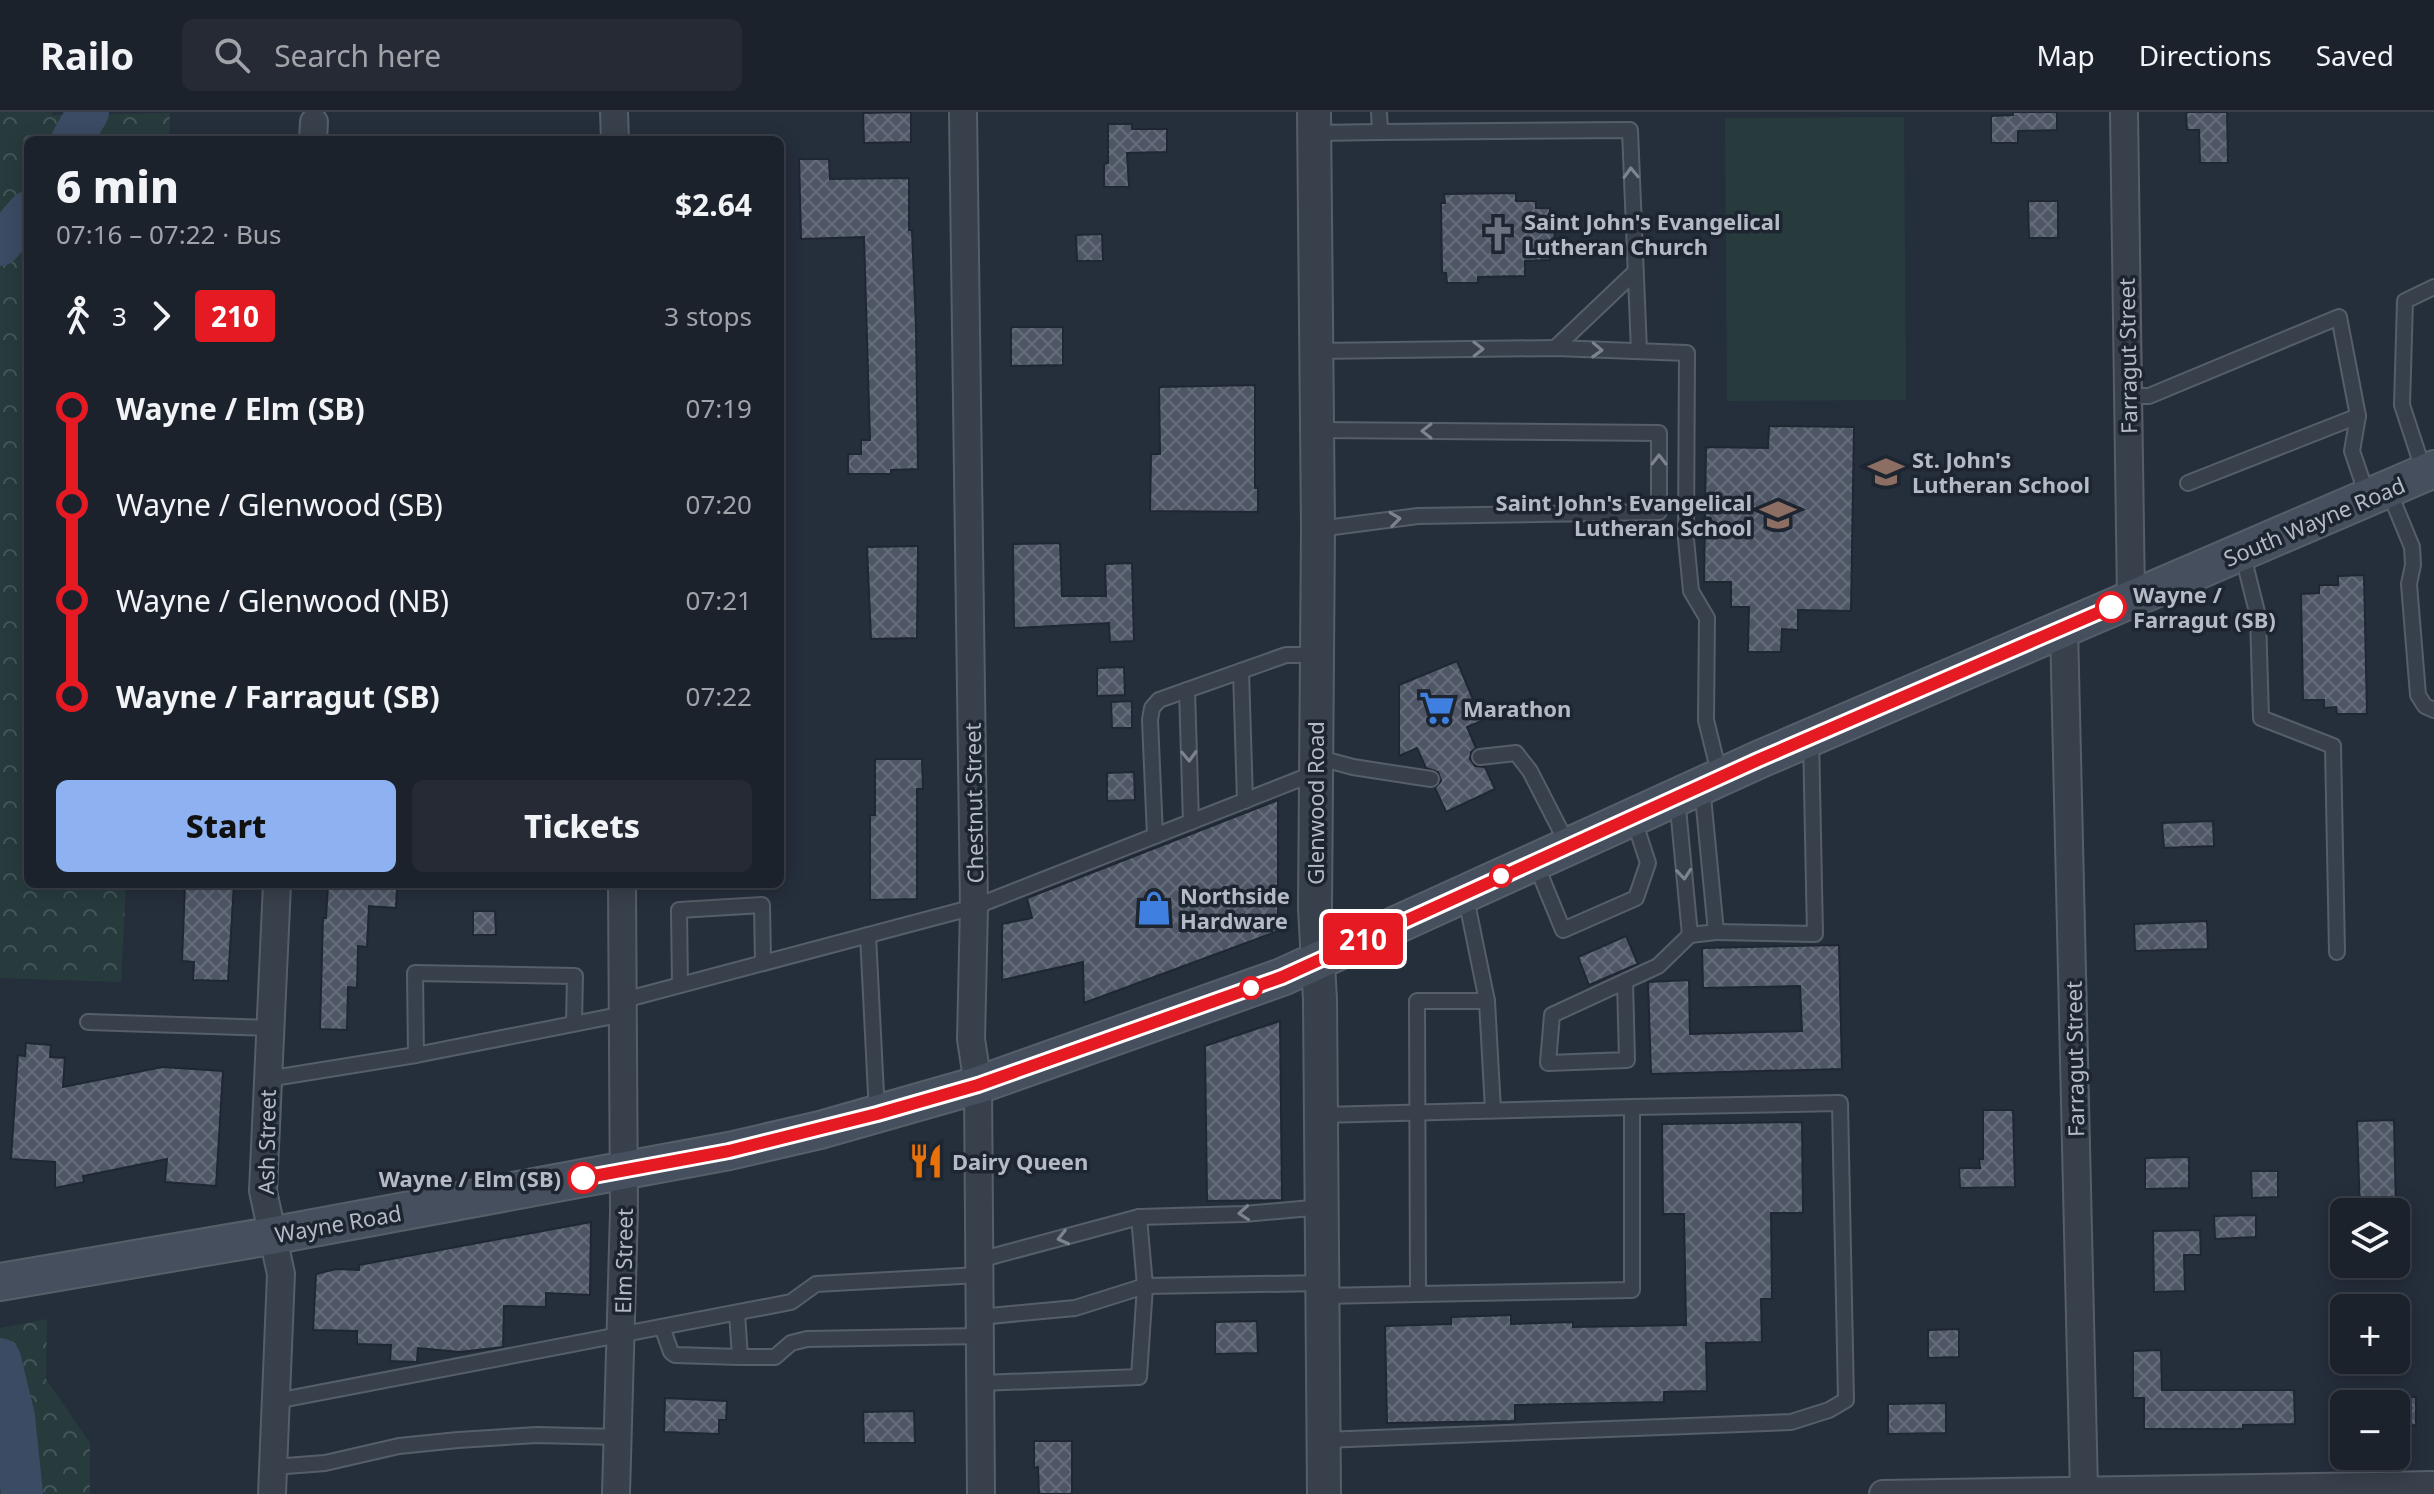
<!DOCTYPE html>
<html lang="en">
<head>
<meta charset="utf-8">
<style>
  :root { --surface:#1c222c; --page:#252a34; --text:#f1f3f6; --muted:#a0a4a9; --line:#3a3f48; --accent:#8eb2f1 }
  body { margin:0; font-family:"Noto Sans",sans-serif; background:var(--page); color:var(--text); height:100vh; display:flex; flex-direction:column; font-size:30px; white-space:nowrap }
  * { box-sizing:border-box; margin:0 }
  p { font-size:26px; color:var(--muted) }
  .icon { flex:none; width:44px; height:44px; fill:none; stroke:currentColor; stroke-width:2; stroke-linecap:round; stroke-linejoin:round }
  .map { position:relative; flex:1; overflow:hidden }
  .sheet { position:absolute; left:24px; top:24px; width:760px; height:752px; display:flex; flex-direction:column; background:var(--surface); border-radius:12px; box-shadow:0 4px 20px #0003,0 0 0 2px var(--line) }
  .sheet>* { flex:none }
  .badge { padding:0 16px; border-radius:6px; font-size:28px; line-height:52px }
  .controls { position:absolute; left:2330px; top:1086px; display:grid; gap:16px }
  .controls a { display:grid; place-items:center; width:80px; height:80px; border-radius:12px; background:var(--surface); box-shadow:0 4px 20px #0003,0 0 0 2px var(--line); font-size:40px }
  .map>.badge { position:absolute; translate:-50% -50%; box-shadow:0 0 0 4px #fff }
  .legs { display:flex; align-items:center; gap:12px; height:88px; padding:0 32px; font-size:26px }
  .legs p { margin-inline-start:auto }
  .head { display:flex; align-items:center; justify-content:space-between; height:136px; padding:0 32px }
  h1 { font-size:44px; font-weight:800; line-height:60px }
  .primary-button { display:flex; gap:16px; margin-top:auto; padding:16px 32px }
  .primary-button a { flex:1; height:92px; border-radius:12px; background:var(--accent); color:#111; font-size:32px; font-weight:800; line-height:92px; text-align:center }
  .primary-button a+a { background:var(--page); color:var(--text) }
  ul { padding:0 32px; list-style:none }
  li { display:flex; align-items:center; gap:28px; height:96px; font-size:30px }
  li i { display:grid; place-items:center; width:12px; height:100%; margin:0 10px; background:currentColor }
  li i::after { content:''; width:20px; height:20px; margin:-10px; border:6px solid; border-radius:50%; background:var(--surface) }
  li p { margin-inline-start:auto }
  li:first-child i { background:linear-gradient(#0000 50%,currentColor 0) }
  li:last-child i { background:linear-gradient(currentColor 50%,#0000 0) }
  header { display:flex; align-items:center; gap:48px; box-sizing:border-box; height:112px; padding:0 40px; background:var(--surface); border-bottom:2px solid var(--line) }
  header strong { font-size:38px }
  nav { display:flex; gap:44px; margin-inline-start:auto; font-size:28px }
  .search { width:560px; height:72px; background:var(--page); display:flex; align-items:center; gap:20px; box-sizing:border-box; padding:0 28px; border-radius:12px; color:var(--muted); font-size:30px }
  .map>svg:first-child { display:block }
  .park { fill:url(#park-crowns) }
  .garden { fill:#273b3d }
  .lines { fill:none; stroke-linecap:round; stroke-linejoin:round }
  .river { stroke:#3b4b63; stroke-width:42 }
  .building { fill:url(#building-cross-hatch); stroke:#1f2732; stroke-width:2 }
  .service-casing { stroke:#565e69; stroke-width:18 }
  .minor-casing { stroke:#565e69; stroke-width:30 }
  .tertiary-casing { stroke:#565e69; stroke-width:36 }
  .secondary-casing { stroke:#565e69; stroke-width:40 }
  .service { stroke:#38404b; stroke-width:14 }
  .minor { stroke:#38404b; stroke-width:26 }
  .tertiary { stroke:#38404b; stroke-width:32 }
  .secondary { stroke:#464f5e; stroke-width:36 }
  .oneway { stroke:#7c848f }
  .line-1-casing { stroke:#fff; stroke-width:18 }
  .line-1 { stroke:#e51a23; stroke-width:12 }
  .stop-1-dot { fill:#fff; stroke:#e51a23; stroke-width:4 }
  .labels { text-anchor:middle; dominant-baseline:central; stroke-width:7; stroke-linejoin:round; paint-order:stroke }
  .poi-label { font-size:22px; font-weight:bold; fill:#b4bbc7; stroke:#1d2530; text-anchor:start }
  .street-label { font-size:22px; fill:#b4bbc7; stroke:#1d2530 }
  .stop-label { font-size:22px; font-weight:bold; fill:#b4bbc7; stroke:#1d2530; text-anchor:start }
</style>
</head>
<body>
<header>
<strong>Railo</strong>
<div class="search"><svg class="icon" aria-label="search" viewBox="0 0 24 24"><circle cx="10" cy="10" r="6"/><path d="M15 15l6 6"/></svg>Search here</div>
<nav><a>Map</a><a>Directions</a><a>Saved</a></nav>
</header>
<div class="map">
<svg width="2434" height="1382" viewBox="0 0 2434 1382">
  <defs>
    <pattern id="park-crowns" width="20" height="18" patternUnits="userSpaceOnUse" patternTransform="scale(2)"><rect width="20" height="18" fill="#273b3d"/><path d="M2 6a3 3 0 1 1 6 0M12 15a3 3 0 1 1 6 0" fill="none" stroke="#445558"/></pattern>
    <pattern id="building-cross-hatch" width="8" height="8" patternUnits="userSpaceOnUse" patternTransform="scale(2)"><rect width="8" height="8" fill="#4e5666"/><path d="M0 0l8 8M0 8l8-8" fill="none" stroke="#656c7a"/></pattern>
  </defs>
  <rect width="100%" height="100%" fill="#252e3b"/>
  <!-- park -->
  <g class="park">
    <path d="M0 0H53L51 3 170 1 169 28H28V772H126L121 870 0 866Z"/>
    <path d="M47 1207 46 1267 90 1331V1382H0V1216Z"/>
  </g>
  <!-- garden -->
  <path class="garden" d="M1904 5 1906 288 1727 289 1725 6Z"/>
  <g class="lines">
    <!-- river -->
    <g class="river">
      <path d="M72 28 88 0"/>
      <path d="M0 133 28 100"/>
      <path d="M0 1247 14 1305 22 1382"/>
    </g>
  </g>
  <!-- building -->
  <g class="building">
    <path d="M911 0V30L864 31 863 1Z"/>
    <path d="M2013 0H2057V18L2018 19V31H1991V4L2013 3Z"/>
    <path d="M2186 0H2227L2228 51H2200L2199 18H2187Z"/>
    <path d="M1108 12H1132V17H1167V40L1127 41 1129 75H1104V52L1108 51Z"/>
    <path d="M799 47H829L830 67 909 66V118H912L916 216 918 357 891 358V362H848V342H861V328H870L864 125 801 127Z"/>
    <path d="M1516 81V89H1536V96H1550V110H1554L1555 133H1550V148L1525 149V164L1478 165V171H1447L1446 161H1442L1441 91H1445L1444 82Z"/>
    <path d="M2028 89H2058V126H2029Z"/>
    <path d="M1102 122 1103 149H1077L1076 123Z"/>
    <path d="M1011 215H1063V253L1011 254Z"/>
    <path d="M1255 273V376H1258V400L1150 399 1151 342H1160L1159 275Z"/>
    <path d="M1769 314 1854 315 1851 499 1798 498V518L1782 517 1781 540H1748L1749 495H1731V470H1704L1706 335 1768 336Z"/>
    <path d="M1060 431 1062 484H1106L1105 452 1132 451 1134 529 1110 530 1109 511 1014 516 1013 432Z"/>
    <path d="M918 434 917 526 871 527 867 435Z"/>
    <path d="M2364 463 2367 602H2337L2336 595 2324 596V588H2303L2301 482 2319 481V473H2338V464Z"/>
    <path d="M1457 549 1482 609 1467 615 1476 636 1471 640 1470 647 1475 654 1485 655 1495 677 1446 700 1435 676 1441 669 1438 660 1426 656 1417 636 1399 644V573Z"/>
    <path d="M1124 555 1125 583 1097 584V556Z"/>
    <path d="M1132 589V616H1112L1111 590Z"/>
    <path d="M875 647H922L923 677H917V787L870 788V703H875Z"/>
    <path d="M1134 660 1135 688 1107 689V661Z"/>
    <path d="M1278 688V819L1084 891 1083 850 1002 868V812L1032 806 1027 786Z"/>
    <path d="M2213 709 2214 734 2164 736 2162 711Z"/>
    <path d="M185 772H234L228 869 193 868 194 850 182 849Z"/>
    <path d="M328 772 397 774 396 796 369 794 367 835 358 834 357 876 348 875 347 918 320 917 323 806H326Z"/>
    <path d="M473 799H495L496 823H473Z"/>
    <path d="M2207 809 2208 837 2135 839 2134 812Z"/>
    <path d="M1626 824 1638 852 1589 873 1578 845Z"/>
    <path d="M1839 833 1842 957 1651 962 1648 870 1689 868 1690 922 1802 919 1800 874 1703 876 1702 836Z"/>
    <path d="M1280 909 1282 1088 1207 1089 1205 934Z"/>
    <path d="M26 931 51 933 50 945 65 946 63 975 162 955 223 959 216 1074 165 1070 167 1047 83 1064 84 1070 55 1076V1050L11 1047 18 943 25 944Z"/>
    <path d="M1983 998H2013L2015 1075 1960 1076 1959 1056H1980L1979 1047H1983Z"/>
    <path d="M2394 1008 2396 1100H2360L2357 1009Z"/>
    <path d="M1802 1010 1803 1101H1771L1772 1187H1761L1762 1230 1706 1231 1707 1279 1664 1280V1290L1515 1293V1309L1387 1311 1385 1214 1451 1212V1205L1511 1203V1212L1573 1210V1215L1686 1213 1684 1102H1663L1662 1012Z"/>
    <path d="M2189 1045V1076L2145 1077V1046Z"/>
    <path d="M2251 1059H2278V1085L2252 1086Z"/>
    <path d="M2256 1103V1125L2215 1127 2214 1104Z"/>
    <path d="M591 1110 590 1183 546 1181V1195L504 1194 503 1235 460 1240 418 1236 417 1250 390 1249 391 1233 357 1232V1219L313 1218 316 1162 336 1157 359 1158V1153Z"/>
    <path d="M2200 1118 2201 1143H2184L2185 1179 2154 1180 2153 1119Z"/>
    <path d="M1257 1209 1258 1241 1215 1242V1210Z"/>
    <path d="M1959 1217V1245L1928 1246V1218Z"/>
    <path d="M2161 1238 2162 1278H2294L2295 1312 2243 1313V1317H2144V1286H2133V1239Z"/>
    <path d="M2396 1285H2416V1313L2396 1314Z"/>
    <path d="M665 1286 727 1289 726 1308H719V1322L664 1320Z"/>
    <path d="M1946 1291V1321L1888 1322V1292Z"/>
    <path d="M914 1299 915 1331H864L863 1300Z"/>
    <path d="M1034 1329H1072V1382H1039L1038 1355 1034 1356Z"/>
  </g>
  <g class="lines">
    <!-- service casing -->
    <g class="service-casing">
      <g id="service">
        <path d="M1379 0 1380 20 1630 18 1639 239"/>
        <path d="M1314 21 1380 20"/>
        <path d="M1555 236 1635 160"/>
        <path d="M1317 239 1555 236 1687 241 1686 427 1691 479 1707 506 1706 608 1720 665"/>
        <path d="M2128 284H2149L2339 205 2358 304 2352 339 2368 386"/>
        <path d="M1317 318 1659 321V400L1418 404 1318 417"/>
        <path d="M2424 360 2402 293 2405 189 2434 175"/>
        <path d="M2188 371 2358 304"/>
        <path d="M2388 377 2412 435 2413 453 2409 472 2418 583 2425 594 2434 598"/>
        <path d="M2242 440 2258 504 2261 606 2333 634 2337 840"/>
        <path d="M1241 559 1245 689"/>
        <path d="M1187 578 1191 710"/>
        <path d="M1316 645 1353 655 1431 667"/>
        <path d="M1480 645 1516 641 1530 659 1568 733"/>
        <path d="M1677 685 1690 823 1716 820 1702 674"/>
        <path d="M1155 724 1150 608 1152 596 1159 588 1286 543H1317"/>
        <path d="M1535 750 1563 818 1636 786 1648 751 1633 705"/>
        <path d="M1716 820 1815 822 1811 625"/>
        <path d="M868 823 877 1002"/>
        <path d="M1625 869 1627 948 1548 951 1552 903 1658 854 1690 823"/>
        <path d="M680 873 679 798 762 793 763 851"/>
        <path d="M624 888 974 795 1315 661"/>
        <path d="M1487 889 1493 998"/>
        <path d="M88 910 270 916"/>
        <path d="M416 943 415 861 575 864 574 911"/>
        <path d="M267 967 416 943 624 902"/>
        <path d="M1321 1003 1632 995V1178L1418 1182"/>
        <path d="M1139 1105 1145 1174 1322 1171"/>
        <path d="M979 1148 1139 1105 1244 1102 1322 1095"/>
        <path d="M1323 1184 1418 1182 1417 889H1487L1465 781"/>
        <path d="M979 1205 1075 1196 1145 1174 1139 1265 980 1271"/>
        <path d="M662 1215 671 1240 675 1243 740 1245 737 1201"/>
        <path d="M740 1245H775L791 1231 807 1227 980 1224"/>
        <path d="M276 1289 791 1190 816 1172 979 1163"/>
        <path d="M1323 1328 1791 1310 1829 1298 1846 1288 1840 991 1632 995"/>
        <path d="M273 1355 325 1351 399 1334 458 1328 537 1323 618 1325"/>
      </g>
    </g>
    <!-- minor casing -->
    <g class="minor-casing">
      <g id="minor">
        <path d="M614 0 615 28"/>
        <path d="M963 0 974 795 971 927 978 973 981 1382"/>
        <path d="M2124 0 2131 487"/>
        <path d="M313 28 314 10"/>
        <path d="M2064 515 2084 1379"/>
        <path d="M272 1382 281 1162 263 1079 277 772"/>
        <path d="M616 1382 624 1099 622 772"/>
        <path d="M1883 1382 2434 1373"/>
      </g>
    </g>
    <!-- tertiary casing -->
    <g class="tertiary-casing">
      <path id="tertiary" d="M1314 0 1318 417 1315 796 1320 888 1324 1382"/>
    </g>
    <!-- secondary casing -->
    <g class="secondary-casing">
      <path id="secondary" d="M0 1170 270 1124 729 1039 820 1018 978 973 1282 865 1758 648 2434 357"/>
    </g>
    <!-- service -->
    <use href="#service" class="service"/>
    <!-- minor -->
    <use href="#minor" class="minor"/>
    <!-- tertiary -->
    <use href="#tertiary" class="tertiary"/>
    <!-- secondary -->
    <use href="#secondary" class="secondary"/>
  </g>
  <!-- one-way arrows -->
  <defs><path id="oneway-chevron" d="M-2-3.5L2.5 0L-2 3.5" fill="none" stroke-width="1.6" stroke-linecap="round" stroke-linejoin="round" transform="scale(2)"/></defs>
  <g class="oneway">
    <use href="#oneway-chevron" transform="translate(1631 61) rotate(-92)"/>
    <use href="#oneway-chevron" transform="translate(1478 237) rotate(-1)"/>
    <use href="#oneway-chevron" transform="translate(1597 238) rotate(2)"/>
    <use href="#oneway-chevron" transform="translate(1427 319) rotate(-180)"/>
    <use href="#oneway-chevron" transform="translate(1659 348) rotate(-90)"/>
    <use href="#oneway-chevron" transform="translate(1395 407) rotate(-7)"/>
    <use href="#oneway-chevron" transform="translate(1189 644) rotate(88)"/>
    <use href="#oneway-chevron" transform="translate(1684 762) rotate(85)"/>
    <use href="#oneway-chevron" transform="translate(1244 1101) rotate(176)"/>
    <use href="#oneway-chevron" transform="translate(1063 1126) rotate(166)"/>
  </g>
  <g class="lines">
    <!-- line-1 casing -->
    <g class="line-1-casing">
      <path id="line-1" d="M583 1066 729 1039 877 1002 978 973 1282 865 1758 648 2111 495"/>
    </g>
    <!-- line-1 -->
    <use href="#line-1" class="line-1"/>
  </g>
  <!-- icons -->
  <defs>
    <g id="church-bare" transform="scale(2.76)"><path d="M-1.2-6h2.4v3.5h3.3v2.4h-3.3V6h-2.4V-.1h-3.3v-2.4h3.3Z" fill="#6b7280" stroke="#1d2530" stroke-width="2.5" paint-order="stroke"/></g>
    <g id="school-bare" transform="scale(2.76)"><path d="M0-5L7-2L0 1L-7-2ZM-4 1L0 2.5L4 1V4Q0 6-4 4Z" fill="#8d6e63" stroke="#1d2530" stroke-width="2.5" paint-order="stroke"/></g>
    <g id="supermarket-bare" transform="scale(2.76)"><path d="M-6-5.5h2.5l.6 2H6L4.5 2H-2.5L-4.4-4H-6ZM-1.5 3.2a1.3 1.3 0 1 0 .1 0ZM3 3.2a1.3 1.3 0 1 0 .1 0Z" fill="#3f7fe0" stroke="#1d2530" stroke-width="2.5" paint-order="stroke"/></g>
    <g id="shop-bare" transform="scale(2.76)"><path d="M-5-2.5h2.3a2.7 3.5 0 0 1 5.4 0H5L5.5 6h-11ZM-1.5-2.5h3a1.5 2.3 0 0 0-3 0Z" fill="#3f7fe0" stroke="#1d2530" stroke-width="2.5" paint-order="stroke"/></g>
    <g id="restaurant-bare" transform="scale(2.76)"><path d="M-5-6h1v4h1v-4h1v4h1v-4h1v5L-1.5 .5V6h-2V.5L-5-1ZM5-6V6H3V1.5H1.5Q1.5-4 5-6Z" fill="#e8710a" stroke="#1d2530" stroke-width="2.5" paint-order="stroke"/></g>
  </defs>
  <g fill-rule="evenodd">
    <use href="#church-bare" x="1498" y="122"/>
    <use href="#school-bare" x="1886" y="360"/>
    <use href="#school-bare" x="1778" y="403"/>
    <use href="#supermarket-bare" x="1437" y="596"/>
    <use href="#shop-bare" x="1154" y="796"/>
    <use href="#restaurant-bare" x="926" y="1049"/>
  </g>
  <!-- markers -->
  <g class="stop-1-dot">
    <circle cx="2111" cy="495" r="14"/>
    <circle cx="1501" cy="764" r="10"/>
    <circle cx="1251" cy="876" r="10"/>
    <circle cx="583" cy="1066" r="14"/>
  </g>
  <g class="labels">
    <!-- poi labels -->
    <g class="poi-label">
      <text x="1524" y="109">Saint John's Evangelical<tspan x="1524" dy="25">Lutheran Church</tspan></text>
      <text x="1912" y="347">St. John's<tspan x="1912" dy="25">Lutheran School</tspan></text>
      <text x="1752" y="390" text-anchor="end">Saint John's Evangelical<tspan x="1752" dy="25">Lutheran School</tspan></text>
      <text x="1463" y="596">Marathon</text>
      <text x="1180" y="783">Northside<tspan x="1180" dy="25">Hardware</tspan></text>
      <text x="952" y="1049">Dairy Queen</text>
    </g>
    <!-- street labels -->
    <g class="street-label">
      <text transform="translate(2127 244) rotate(-91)">Farragut Street</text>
      <text transform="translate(2314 409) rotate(-23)">South Wayne Road</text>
      <text transform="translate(973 691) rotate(-91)">Chestnut Street</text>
      <text transform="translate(1315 691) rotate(-90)">Glenwood Road</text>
      <text transform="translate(2074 947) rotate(-91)">Farragut Street</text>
      <text transform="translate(266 1030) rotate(-89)">Ash Street</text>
      <text transform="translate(338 1111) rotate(-10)">Wayne Road</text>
      <text transform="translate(623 1149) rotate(-89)">Elm Street</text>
    </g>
    <!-- stop labels -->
    <g class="stop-label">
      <text x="2133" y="482">Wayne /<tspan x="2133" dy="25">Farragut (SB)</tspan></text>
      <text x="561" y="1066" text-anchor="end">Wayne / Elm (SB)</text>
    </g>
  </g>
</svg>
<div class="controls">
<a><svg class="icon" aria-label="layers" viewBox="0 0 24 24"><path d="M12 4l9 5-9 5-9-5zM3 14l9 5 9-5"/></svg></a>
<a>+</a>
<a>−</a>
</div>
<b class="badge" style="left:1363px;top:827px;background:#e51a23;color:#fff">210</b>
<section class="sheet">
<div class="head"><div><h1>6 min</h1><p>07:16 – 07:22 · Bus</p></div><b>$2.64</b></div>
<div class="legs"><svg class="icon" aria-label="walk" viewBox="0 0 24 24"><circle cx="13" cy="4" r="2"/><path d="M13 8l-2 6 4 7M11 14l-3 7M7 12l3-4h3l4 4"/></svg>3<svg class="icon" aria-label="forward" viewBox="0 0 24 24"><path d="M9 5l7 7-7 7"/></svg><b class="badge" style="background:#e51a23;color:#fff">210</b><p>3 stops</p></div>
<ul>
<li><i style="color:#e51a23"></i><b>Wayne / Elm (SB)</b><p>07:19</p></li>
<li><i style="color:#e51a23"></i><span>Wayne / Glenwood (SB)</span><p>07:20</p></li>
<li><i style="color:#e51a23"></i><span>Wayne / Glenwood (NB)</span><p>07:21</p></li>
<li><i style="color:#e51a23"></i><b>Wayne / Farragut (SB)</b><p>07:22</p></li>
</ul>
<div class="primary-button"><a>Start</a><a>Tickets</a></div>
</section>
</div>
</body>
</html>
